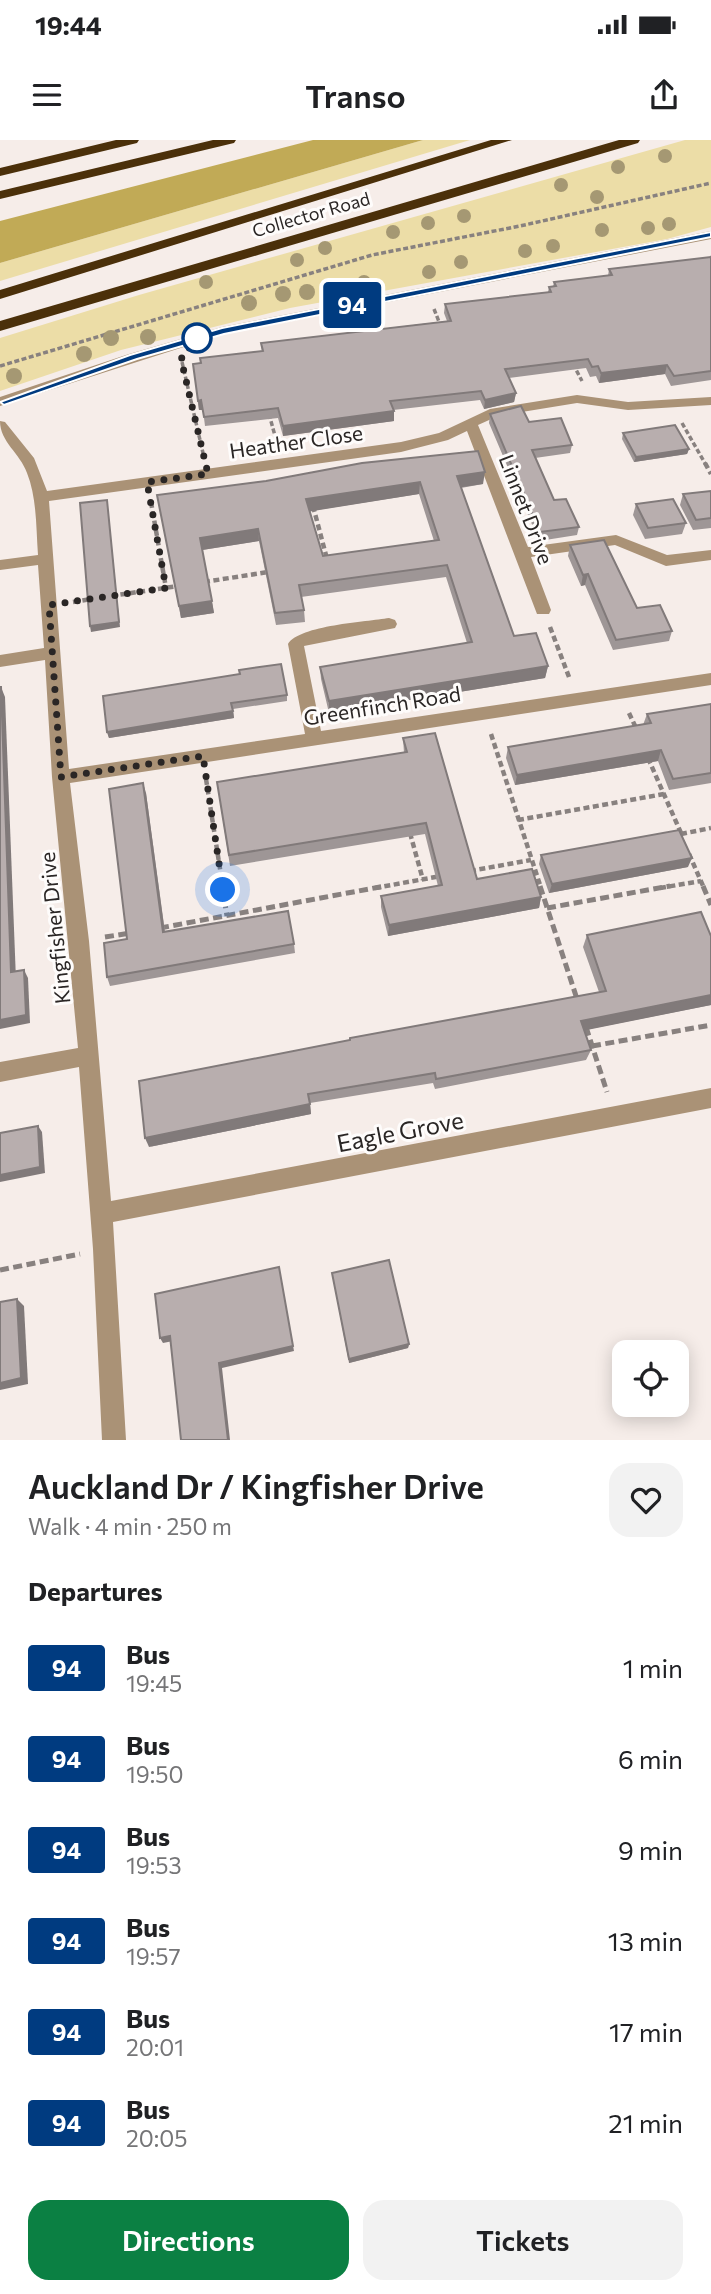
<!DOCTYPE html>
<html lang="en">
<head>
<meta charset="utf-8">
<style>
  :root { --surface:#fff; --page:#f2f2f2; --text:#202124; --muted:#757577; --accent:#0b8043 }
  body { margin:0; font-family:Commissioner,sans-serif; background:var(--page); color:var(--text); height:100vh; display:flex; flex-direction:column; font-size:26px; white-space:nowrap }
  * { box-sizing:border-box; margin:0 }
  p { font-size:23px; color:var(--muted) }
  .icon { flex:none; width:38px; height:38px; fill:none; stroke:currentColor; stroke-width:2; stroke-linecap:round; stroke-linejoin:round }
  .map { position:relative; height:1300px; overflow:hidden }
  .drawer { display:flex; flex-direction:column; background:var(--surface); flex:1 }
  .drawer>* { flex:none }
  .badge { padding:0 14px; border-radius:5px; font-size:24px; line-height:46px }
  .controls { position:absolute; left:612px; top:1200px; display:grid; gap:14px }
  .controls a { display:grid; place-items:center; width:77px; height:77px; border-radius:14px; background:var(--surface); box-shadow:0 4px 18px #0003; font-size:35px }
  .you { position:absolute; width:35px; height:35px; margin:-18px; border:5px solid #fff; border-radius:50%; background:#1a73e8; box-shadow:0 0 0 10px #1a73e833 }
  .map>.badge { position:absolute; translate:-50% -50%; box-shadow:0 0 0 4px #fff }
  h2 { padding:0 28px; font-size:26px; line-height:63px }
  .round { display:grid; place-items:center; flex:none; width:74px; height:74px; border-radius:21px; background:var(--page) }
  .overview { display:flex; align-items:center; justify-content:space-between; height:119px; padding:0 28px }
  h1 { font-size:33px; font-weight:600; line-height:52px }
  .primary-button { display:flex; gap:14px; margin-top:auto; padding:14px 28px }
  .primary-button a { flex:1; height:80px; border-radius:21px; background:var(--accent); color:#fff; font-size:28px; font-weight:600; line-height:80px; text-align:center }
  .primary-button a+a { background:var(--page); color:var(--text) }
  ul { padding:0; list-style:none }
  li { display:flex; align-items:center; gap:21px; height:91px; padding:0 28px }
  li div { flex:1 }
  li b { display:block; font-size:26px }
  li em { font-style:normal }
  li .badge { min-width:77px; font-weight:700; text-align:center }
  .status { display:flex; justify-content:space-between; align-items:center; height:49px; padding:0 35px; background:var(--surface); direction:ltr }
  .status svg { height:19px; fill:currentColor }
  header { display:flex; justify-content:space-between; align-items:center; height:91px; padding:0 28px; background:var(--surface); font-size:32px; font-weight:600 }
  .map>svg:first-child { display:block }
  .green { fill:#ecdda7 }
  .forest { fill:#c1aa56 }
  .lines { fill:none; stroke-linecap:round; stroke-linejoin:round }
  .path-far2 { stroke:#88817f; stroke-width:3.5; stroke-dasharray:5 2.5; stroke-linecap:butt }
  .path-far1 { stroke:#88817f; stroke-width:4.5; stroke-dasharray:6 3.5; stroke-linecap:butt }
  .path { stroke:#88817f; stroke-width:5; stroke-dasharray:9 4.5; stroke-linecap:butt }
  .minor { fill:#aa9276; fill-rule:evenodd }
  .highway { fill:#4b300a; fill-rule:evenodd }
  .tree { fill:#a59873 }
  .wall { fill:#9e9696; fill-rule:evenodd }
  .shaded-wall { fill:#817a7a }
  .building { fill:#b8aeae; stroke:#817a7a; stroke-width:2; fill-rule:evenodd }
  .line { fill:#003b80; stroke:#fff; stroke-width:2 }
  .walk { stroke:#2a2625; stroke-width:7; stroke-dasharray:0 12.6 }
  .stop-dot { fill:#fff; stroke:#003b80; stroke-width:3.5 }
  .labels { text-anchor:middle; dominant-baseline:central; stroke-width:6; stroke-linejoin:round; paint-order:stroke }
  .far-street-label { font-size:18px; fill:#2a2625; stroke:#fefcfb }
  .street-label { font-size:21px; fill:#2a2625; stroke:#fefcfb }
  .near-street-label { font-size:24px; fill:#2a2625; stroke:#fefcfb }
</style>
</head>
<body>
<div class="status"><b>19:44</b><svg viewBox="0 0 49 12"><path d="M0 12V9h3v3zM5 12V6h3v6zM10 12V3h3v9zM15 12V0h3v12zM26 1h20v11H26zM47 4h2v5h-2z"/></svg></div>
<header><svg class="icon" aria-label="menu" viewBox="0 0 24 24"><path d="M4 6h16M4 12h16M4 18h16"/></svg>Transo<svg class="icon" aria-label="share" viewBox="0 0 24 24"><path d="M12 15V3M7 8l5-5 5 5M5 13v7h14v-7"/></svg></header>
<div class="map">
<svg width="711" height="1300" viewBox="0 0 711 1300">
  <rect width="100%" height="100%" fill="#f6ede9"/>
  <!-- green -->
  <g class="green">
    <path d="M423 0H470L0 141V123Z"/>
    <path d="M685 0H711V87L667 99 290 168 121 210 0 251V198L139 155Z"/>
  </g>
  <!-- forest -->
  <path class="forest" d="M313 0H423L0 123V81Z"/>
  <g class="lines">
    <!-- path-far2 -->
    <g class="path-far2">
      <path d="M434 169 441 187"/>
      <path d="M182 222 203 313"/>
      <path d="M573 224 582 241"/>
      <path d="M0 226 372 115 520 86 711 43"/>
      <path d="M269 274 277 303"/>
      <path d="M682 283 706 325"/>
    </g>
    <!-- path-far1 -->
    <g class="path-far1">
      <path d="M705 323 711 334"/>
      <path d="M151 362 166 448"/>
      <path d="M313 366 327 419"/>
      <path d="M204 442 268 432"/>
      <path d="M111 456 178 446"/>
      <path d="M73 462 92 459"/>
      <path d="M550 487 569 537"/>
      <path d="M629 573 637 590"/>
      <path d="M491 594 541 748"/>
      <path d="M648 618 681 693"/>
      <path d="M206 639 223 748"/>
      <path d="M518 680 664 654"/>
      <path d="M410 693 423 740"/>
      <path d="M681 694 711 688"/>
      <path d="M689 714 704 748"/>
      <path d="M470 731 531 720"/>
      <path d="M375 748 441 736"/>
      <path d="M660 748 701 741"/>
    </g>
    <!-- path -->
    <g class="path">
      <path d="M222 746 227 776"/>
      <path d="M540 746 578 862"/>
      <path d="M703 746 711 765"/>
      <path d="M547 768 670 746"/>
      <path d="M160 788 385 746"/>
      <path d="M105 797 131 793"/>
      <path d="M586 887 607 952"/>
      <path d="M592 906 711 885"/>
      <path d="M0 1130 80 1114"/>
    </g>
    <!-- minor -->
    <g class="minor">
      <path d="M711 91V99L224 194 0 266V257L129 214 222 187Z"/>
      <path d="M577 255 628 262 711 257V265L628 270 577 263 498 276 478 285 528 407 616 395 667 415 711 410V420L666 426 615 405 531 417 551 470 549 474H537L467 291 448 300 401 312 49 361 69 629 305 594 288 504C300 485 366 482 389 478L395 480 397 484 395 488 304 506 321 591 711 533V545L70 643 89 801 111 1061 711 948V968L113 1082 126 1300H102L93 1109 79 927 0 942V922L78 908 52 637 45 520 0 527V515L44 508 38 425 0 430V420L38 415C36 388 37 358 27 333 20 313 0 302 0 281L5 282 34 318 47 351 401 302 439 293 490 269Z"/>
    </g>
    <!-- highway -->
    <g class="highway">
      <path d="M116 0H139L137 3 0 36V28Z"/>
      <path d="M213 0H236L234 3 0 59V51Z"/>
      <path d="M491 0H512L0 159V150Z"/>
      <path d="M619 0H640L638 3 0 191V181Z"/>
    </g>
  </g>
  <!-- trees -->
  <g class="tree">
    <circle cx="665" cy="16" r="7"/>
    <circle cx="618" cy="27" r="7"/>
    <circle cx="561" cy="45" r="7"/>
    <circle cx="597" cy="57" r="7"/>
    <circle cx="464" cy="76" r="7"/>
    <circle cx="428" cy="83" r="7"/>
    <circle cx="669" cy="84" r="7"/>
    <circle cx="648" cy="88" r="7"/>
    <circle cx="602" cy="90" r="7"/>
    <circle cx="393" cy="92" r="7"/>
    <circle cx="553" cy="106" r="7"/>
    <circle cx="325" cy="108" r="7"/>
    <circle cx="525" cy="111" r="7"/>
    <circle cx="297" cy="120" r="7"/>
    <circle cx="461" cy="122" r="7"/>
    <circle cx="429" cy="132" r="7"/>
    <circle cx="206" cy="142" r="7"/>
    <circle cx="364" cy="142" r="7"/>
    <circle cx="307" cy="152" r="8"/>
    <circle cx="283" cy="154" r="8"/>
    <circle cx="249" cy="163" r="8"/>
    <circle cx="148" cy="197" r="8"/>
    <circle cx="111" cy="198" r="8"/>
    <circle cx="84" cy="214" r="8"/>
    <circle cx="14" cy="236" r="8"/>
  </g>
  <!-- wall -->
  <g class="wall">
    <path d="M711 115V240L671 246 665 234 599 243 596 236 590 237 586 228 509 238 516 253 514 262 484 269 480 260 393 270 394 281 283 296 278 278 205 286 203 270H199L193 224 262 212 261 203 447 181 444 173 445 164 548 152 549 147H553L554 142 608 136 609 129 710 117Z"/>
    <path d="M490 274 529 282 572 305 570 313 535 318 554 360 579 387 577 395 539 401 489 283Z"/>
    <path d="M623 293 689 309 687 314 634 322 622 299Z"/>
    <path d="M362 323 483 344 461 348 514 496 548 526 545 538 329 573 321 539 320 527 467 503 446 437 301 457 304 470 305 482 276 485 259 401 202 410 214 473 181 478 157 355 266 341ZM419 354 434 401 323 416 310 371Z"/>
    <path d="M711 351V388L693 390 680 365 683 354Z"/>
    <path d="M636 364 686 383 682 394 645 399 633 375Z"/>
    <path d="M570 405 637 468 672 491 669 501 613 510 585 445 581 446 568 416Z"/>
    <path d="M240 534 287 555V561L233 569 234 578 109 598 107 592Z"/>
    <path d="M711 564V643L669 650 658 621 515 645 506 618 508 607 643 585 647 574Z"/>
    <path d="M403 598 477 739 541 757 539 768 388 796 381 767V756L438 746 425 694 230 726 217 642 404 613Z"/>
    <path d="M146 653 165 792 294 804 295 813 110 846 107 837 127 799Z"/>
    <path d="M541 715 688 727 549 753 539 724Z"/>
    <path d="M587 795 711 796V865L584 890 591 910 586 920 435 949 433 943 310 963 311 974 149 1007 599 852 583 807Z"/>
    <path d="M332 1133 409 1204 408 1208 349 1223Z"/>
  </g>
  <!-- shaded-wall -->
  <g class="shaded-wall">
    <path d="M667 225 665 234 599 243 601 233Z"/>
    <path d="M516 253 514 262 484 269 485 260Z"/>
    <path d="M201 260 203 270H199L198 261Z"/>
    <path d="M394 271V281L283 296V286Z"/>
    <path d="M689 309 687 314 634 322 636 317Z"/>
    <path d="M485 332 483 344 456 348 457 336Z"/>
    <path d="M420 342 419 354 307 372 306 359Z"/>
    <path d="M107 360 120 487 91 492 90 486Z"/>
    <path d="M258 389 259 401 202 410 200 398Z"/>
    <path d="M588 434 585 445 581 446 583 435Z"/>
    <path d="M212 461 214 473 181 478 179 466Z"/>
    <path d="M548 526 545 538 329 573V561Z"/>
    <path d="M1 547 5 557 16 840 11 832Z"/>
    <path d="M233 571 234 578 109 598 107 592Z"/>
    <path d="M661 610 658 621 515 645 517 635Z"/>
    <path d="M143 643 146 653 166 801 163 792Z"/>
    <path d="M692 718 688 727 549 753 552 744Z"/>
    <path d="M541 757 539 768 388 796 389 785Z"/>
    <path d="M24 830 28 838 30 883 0 889V880Z"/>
    <path d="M711 855V865L577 892 581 881Z"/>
    <path d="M310 964 311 974 149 1007 145 998Z"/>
    <path d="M38 986 42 992 45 1033 0 1042V1035Z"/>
    <path d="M279 1127 294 1211 222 1228 230 1300H228L219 1223Z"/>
    <path d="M17 1159 24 1166 28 1244 0 1250V1243Z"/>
    <path d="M170 1196 173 1201 163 1203 160 1198Z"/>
    <path d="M409 1204 408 1208 349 1223V1219Z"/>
  </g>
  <!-- building -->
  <g class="building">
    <path d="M711 117V231L674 236 667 225 601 233 598 226 592 227 588 219 505 229 516 253 485 260 481 251 390 261 394 271 283 286 278 268 204 277 201 260 198 261 193 224 201 223 200 218 263 211 261 203 451 181 445 164 551 152 549 147 556 146 554 142 612 135 609 129Z"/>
    <path d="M521 266 529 282 561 278 572 305 532 310 554 360 566 359 579 387 540 392 490 274Z"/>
    <path d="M675 285 689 309 636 317 623 293Z"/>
    <path d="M478 311 485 332 457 336 514 496 536 493 548 526 329 561 320 527 472 502 447 425 299 445 304 470 275 473 258 389 200 398 212 461 179 466 157 355 266 341 362 323ZM420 342 439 400 323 416 306 359Z"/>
    <path d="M711 351V378L696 380 683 354Z"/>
    <path d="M673 359 686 383 648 388 636 364Z"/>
    <path d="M107 360 119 482 90 486 80 363Z"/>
    <path d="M604 400 637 468 660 465 672 491 616 500 588 434 583 435 570 405Z"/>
    <path d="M281 524 287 555 231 563 233 571 107 592 103 556 240 534 239 530Z"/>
    <path d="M0 547H1L11 832 24 830 26 875 0 880Z"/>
    <path d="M711 564V633L673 639 661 610 517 635 508 607 651 583 647 574Z"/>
    <path d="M435 593 477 739 532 729 541 757 389 785 381 756 442 745 426 683 229 715 217 642 407 612 403 598Z"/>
    <path d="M143 643 163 792 288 771 294 804 107 837 104 803 127 799 109 649Z"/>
    <path d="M679 690 692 718 552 744 541 715Z"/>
    <path d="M701 772 711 796V855L581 881 591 910 436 939 435 933 308 954 310 964 145 998 139 941 350 900V898L606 851 587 795Z"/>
    <path d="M38 986 40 1027 0 1035V993Z"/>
    <path d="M389 1120 409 1204 349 1219 332 1133Z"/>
    <path d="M279 1127 293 1206 219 1223 228 1300H181L170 1196 160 1198 155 1154Z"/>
    <path d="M17 1159 21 1238 0 1243V1162Z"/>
  </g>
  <!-- line -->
  <path class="line" d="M711 92V97L224 194 137 219 4 265 0 262 130 215 222 188Z"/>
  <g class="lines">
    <!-- walk -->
    <path class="walk" d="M197 198 181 219 208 334 147 342 166 448 49 465 61 637 203 616 223 750"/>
  </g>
  <!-- markers -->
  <circle class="stop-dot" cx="197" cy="198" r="14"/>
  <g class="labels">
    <!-- far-street labels -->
    <g class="far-street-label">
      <text transform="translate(311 74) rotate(-16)">Collector Road</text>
    </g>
    <!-- street labels -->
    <g class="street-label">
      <text transform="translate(296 301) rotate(-8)">Heather Close</text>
      <text transform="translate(527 369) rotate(69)">Linnet Drive</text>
      <text transform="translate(382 565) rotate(-9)">Greenfinch Road</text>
      <text transform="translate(54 788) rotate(-96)">Kingfisher Drive</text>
    </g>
    <!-- near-street labels -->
    <g class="near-street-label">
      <text transform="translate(400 991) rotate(-11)">Eagle Grove</text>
    </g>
  </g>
</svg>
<div class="controls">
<a><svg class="icon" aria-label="locate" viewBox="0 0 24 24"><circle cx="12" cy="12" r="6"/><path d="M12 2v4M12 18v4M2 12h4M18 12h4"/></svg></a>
</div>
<div class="you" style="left:223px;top:750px"></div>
<b class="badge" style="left:352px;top:165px;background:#003b80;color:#fff">94</b>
</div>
<section class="drawer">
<div class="overview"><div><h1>Auckland Dr / Kingfisher Drive</h1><p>Walk · 4 min · 250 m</p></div><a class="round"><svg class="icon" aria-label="heart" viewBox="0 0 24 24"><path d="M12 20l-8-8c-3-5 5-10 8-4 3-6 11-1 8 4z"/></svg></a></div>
<h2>Departures</h2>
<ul>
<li><span class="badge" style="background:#003b80;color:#fff">94</span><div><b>Bus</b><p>19:45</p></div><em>1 min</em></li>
<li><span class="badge" style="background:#003b80;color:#fff">94</span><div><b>Bus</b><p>19:50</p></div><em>6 min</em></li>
<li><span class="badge" style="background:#003b80;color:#fff">94</span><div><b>Bus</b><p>19:53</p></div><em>9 min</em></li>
<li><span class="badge" style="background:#003b80;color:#fff">94</span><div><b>Bus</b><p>19:57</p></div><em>13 min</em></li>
<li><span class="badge" style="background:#003b80;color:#fff">94</span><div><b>Bus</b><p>20:01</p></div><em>17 min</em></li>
<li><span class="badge" style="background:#003b80;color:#fff">94</span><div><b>Bus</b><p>20:05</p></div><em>21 min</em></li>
</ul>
<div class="primary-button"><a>Directions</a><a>Tickets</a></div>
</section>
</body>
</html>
